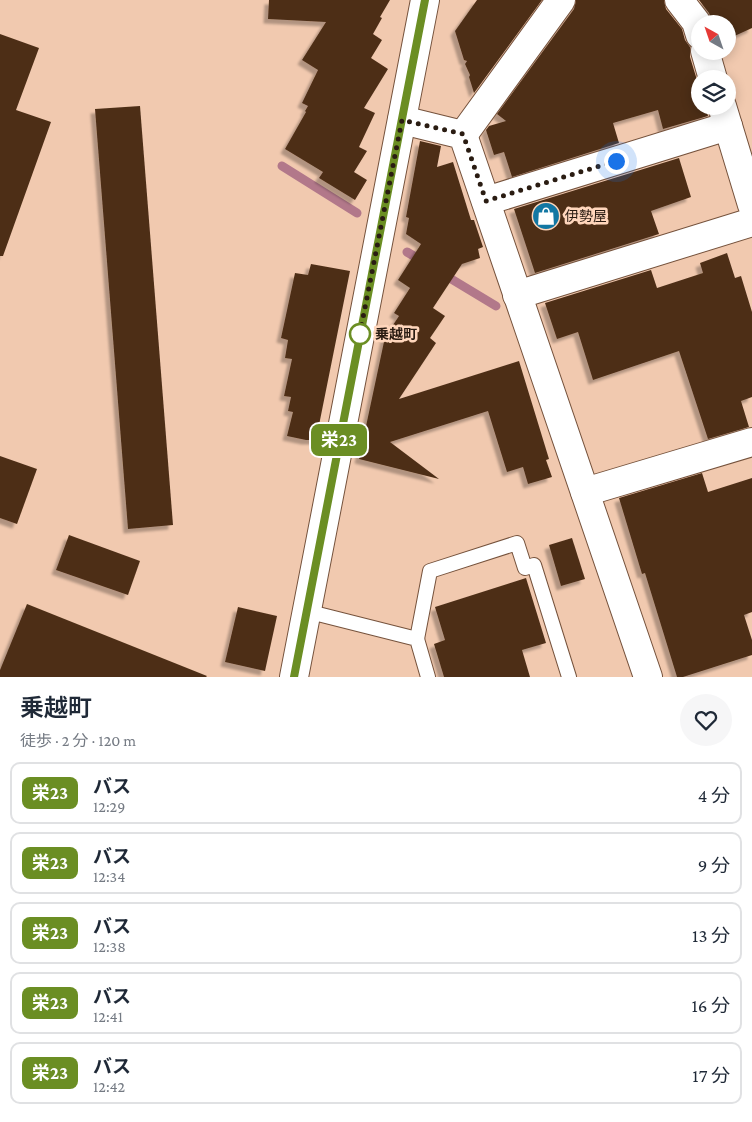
<!DOCTYPE html>
<html lang="ja">
<head>
<meta charset="utf-8">
<style>
  :root { --surface:#fff; --page:#f6f6f7; --text:#1f2937; --muted:#747a83; --line:#e0e1e3 }
  body { margin:0; font-family:"Crimson Pro","Noto Sans JP",serif; background:var(--page); color:var(--text); height:100vh; display:flex; flex-direction:column; font-size:19px; white-space:nowrap }
  * { box-sizing:border-box; margin:0 }
  p { font-size:16px; color:var(--muted) }
  .icon { flex:none; width:28px; height:28px; fill:none; stroke:currentColor; stroke-width:2; stroke-linecap:round; stroke-linejoin:round }
  .map { position:relative; height:677px; overflow:hidden }
  .panel { display:flex; flex-direction:column; background:var(--surface); flex:1 }
  .panel>* { flex:none }
  .badge { padding:0 10px; border-radius:8px; font-size:18px; line-height:32px }
  .needle { width:32px; rotate:320deg }
  .controls { position:absolute; left:691px; top:15px; display:grid; gap:10px }
  .controls a { display:grid; place-items:center; width:45px; height:45px; border-radius:50%; background:var(--surface); box-shadow:0 2px 12px #0003; font-size:25px }
  .you { position:absolute; width:25px; height:25px; margin:-12px; border:4px solid #fff; border-radius:50%; background:#1a73e8; box-shadow:0 0 0 8px #1a73e833 }
  .map>.badge { position:absolute; translate:-50% -50%; box-shadow:0 0 0 2px #fff }
  .round { display:grid; place-items:center; flex:none; width:52px; height:52px; border-radius:26px; background:var(--page) }
  .summary { display:flex; align-items:center; justify-content:space-between; height:85px; padding:0 20px }
  h1 { font-size:24px; font-weight:600; line-height:38px }
  ul { padding:0; list-style:none }
  li { display:flex; align-items:center; gap:15px; height:62px; margin:0 10px 8px; padding:0 10px; border:2px solid var(--line); border-radius:10px }
  li div { flex:1 }
  li b { display:block; font-size:19px }
  li em { font-style:normal }
  li .badge { min-width:55px; font-weight:700; text-align:center }
  .map>svg:first-child { display:block }
  .lines { fill:none; stroke-linecap:round; stroke-linejoin:round }
  .stream { stroke:#b2788a; stroke-width:9 }
  .building { fill:#4e2f19; filter:url(#shadow) }
  .lane-casing { stroke:#75523c; stroke-width:16 }
  .street-casing { stroke:#75523c; stroke-width:30 }
  .secondary-casing { stroke:#75523c; stroke-width:30 }
  .lane { stroke:#fff; stroke-width:14 }
  .street { stroke:#fff; stroke-width:28 }
  .secondary { stroke:#fff; stroke-width:28 }
  .line-casing { stroke:#fff; stroke-width:11 }
  .line { stroke:#6b8e23; stroke-width:8 }
  .walk { stroke:#2a1c12; stroke-width:5; stroke-dasharray:0 9 }
  .stop-dot { fill:#fff; stroke:#6b8e23; stroke-width:2.5 }
  .labels { text-anchor:middle; dominant-baseline:central; stroke-width:5; stroke-linejoin:round; paint-order:stroke }
  .poi-label { font-size:14px; fill:#2a1c12; stroke:#ffd6bc; text-anchor:start }
  .stop-label { font-size:14px; font-weight:bold; fill:#2a1c12; stroke:#ffd6bc; text-anchor:start }
</style>
</head>
<body>
<div class="map">
<svg width="752" height="677" viewBox="0 0 752 677">
  <defs>
    <filter id="shadow"><feDropShadow dx="-4.5" dy="4.5" stdDeviation="1" flood-color="#0004"/></filter>
  </defs>
  <rect width="100%" height="100%" fill="#f1c9af"/>
  <g class="lines">
    <!-- stream -->
    <g class="stream">
      <path d="M282 166 357 213"/>
      <path d="M407 252 424 262"/>
      <path d="M443 274 496 306"/>
    </g>
  </g>
  <!-- building -->
  <g class="building">
    <path d="M269 0H390L380 17 382 18 373 34 382 40 371 58 388 69 364 108 375 113 359 147 367 151 354 172 367 180 355 200 319 178 323 172 285 149 306 112 305 111 308 106 302 103 318 70 302 60 326 22 268 19Z"/>
    <path d="M477 0H542L474 93 469 77 470 75 465 64 467 61 464 60 455 31Z"/>
    <path d="M576 0H664L666 9 682 29 685 40 690 47V57L700 90V106H705L708 116 663 129 658 110 613 123 619 143 512 177 504 152 494 155 486 130 489 126 506 121 497 114 574 9Z"/>
    <path d="M699 0H752V28L728 39V24H713L709 13Z"/>
    <path d="M0 34 39 48 16 110 51 122 3 256H0Z"/>
    <path d="M140 106 173 525 128 529 95 109Z"/>
    <path d="M420 141 441 146 437 167 453 162 471 220H474L483 247 478 249 480 258 462 264 433 308 445 316 430 338 436 343 399 399 519 361 549 459 546 460 552 477 528 484 523 467 507 472 488 411 390 442 439 479 359 459 385 337 399 316 394 313 410 288 398 280 421 244 406 234 409 218 406 217Z"/>
    <path d="M679 158 691 197 651 211 659 234 535 273 514 209Z"/>
    <path d="M727 253 735 278 741 276 752 312V397L741 401 749 427 708 439 679 351 593 380 578 332 557 339 545 303 651 270 657 288 703 273 700 263Z"/>
    <path d="M311 264 350 271 316 440H306L287 436 293 412 288 411 291 397 284 396 292 359 285 358 288 340 281 338 295 273 308 275Z"/>
    <path d="M0 456 37 469 17 524 0 518Z"/>
    <path d="M702 473 708 492 752 478V612L744 615 752 640V655L683 677H677L645 573 642 574 619 498Z"/>
    <path d="M69 535 140 561 128 595 56 570Z"/>
    <path d="M572 538 585 579 561 586 549 545Z"/>
    <path d="M526 578 546 643 522 650 530 677H444L434 644 445 640 435 607Z"/>
    <path d="M27 604 207 676 206 677H0V670Z"/>
    <path d="M238 607 277 616 265 671 225 662Z"/>
  </g>
  <g class="lines">
    <!-- lane casing -->
    <g class="lane-casing">
      <g id="lane">
        <path d="M306 611 417 639 428 677"/>
        <path d="M417 639 430 571 517 543 525 568 534 565 569 677"/>
      </g>
    </g>
    <!-- street casing -->
    <g class="street-casing">
      <g id="street">
        <path d="M679 0 696 22 700 35"/>
        <path d="M705 51 713 79"/>
        <path d="M722 106 752 205"/>
        <path d="M402 120 463 135 648 677"/>
        <path d="M463 135 561 0"/>
        <path d="M486 201 728 126"/>
        <path d="M517 295 752 222"/>
        <path d="M585 492 752 442"/>
      </g>
    </g>
    <!-- secondary casing -->
    <g class="secondary-casing">
      <path id="secondary" d="M294 677 425 0"/>
    </g>
    <!-- lane -->
    <use href="#lane" class="lane"/>
    <!-- street -->
    <use href="#street" class="street"/>
    <!-- secondary -->
    <use href="#secondary" class="secondary"/>
  </g>
  <g class="lines">
    <!-- line casing -->
    <g class="line-casing">
      <path id="line" d="M294 677 425 0"/>
    </g>
    <!-- line -->
    <use href="#line" class="line"/>
    <!-- walk -->
    <path class="walk" d="M360 334 359 338 402 120 463 134 486 201 616 161"/>
  </g>
  <!-- icons -->
  <defs>
    <g id="shop-disc" transform="scale(1.4375)"><circle r="9.5" fill="#1277a3" stroke="#ffd6bc"/><path d="M-5-2.5h2.3a2.7 3.5 0 0 1 5.4 0H5L5.5 6h-11ZM-1.5-2.5h3a1.5 2.3 0 0 0-3 0Z" fill="#fff"/></g>
  </defs>
  <g fill-rule="evenodd">
    <use href="#shop-disc" x="546" y="216"/>
  </g>
  <!-- markers -->
  <circle class="stop-dot" cx="360" cy="334" r="10"/>
  <g class="labels">
    <!-- poi labels -->
    <g class="poi-label">
      <text x="565" y="216">伊勢屋</text>
    </g>
    <!-- stop labels -->
    <g class="stop-label">
      <text x="375" y="334">乗越町</text>
    </g>
  </g>
</svg>
<div class="controls">
<a><svg class="needle" viewBox="-14 -14 28 28"><path d="M0-13l5 13h-10z" fill="#e53935"/><path d="M0 13l5-13h-10z" fill="#747a83"/></svg></a>
<a><svg class="icon" aria-label="layers" viewBox="0 0 24 24"><path d="M12 4l9 5-9 5-9-5zM3 14l9 5 9-5"/></svg></a>
</div>
<div class="you" style="left:616px;top:161px"></div>
<b class="badge" style="left:339px;top:440px;background:#6b8e23;color:#fff">栄23</b>
</div>
<section class="panel">
<div class="summary"><div><h1>乗越町</h1><p>徒歩 · 2 分 · 120 m</p></div><a class="round"><svg class="icon" aria-label="heart" viewBox="0 0 24 24"><path d="M12 20l-8-8c-3-5 5-10 8-4 3-6 11-1 8 4z"/></svg></a></div>
<ul>
<li><span class="badge" style="background:#6b8e23;color:#fff">栄23</span><div><b>バス</b><p>12:29</p></div><em>4 分</em></li>
<li><span class="badge" style="background:#6b8e23;color:#fff">栄23</span><div><b>バス</b><p>12:34</p></div><em>9 分</em></li>
<li><span class="badge" style="background:#6b8e23;color:#fff">栄23</span><div><b>バス</b><p>12:38</p></div><em>13 分</em></li>
<li><span class="badge" style="background:#6b8e23;color:#fff">栄23</span><div><b>バス</b><p>12:41</p></div><em>16 分</em></li>
<li><span class="badge" style="background:#6b8e23;color:#fff">栄23</span><div><b>バス</b><p>12:42</p></div><em>17 分</em></li>
</ul>
</section>
</body>
</html>
